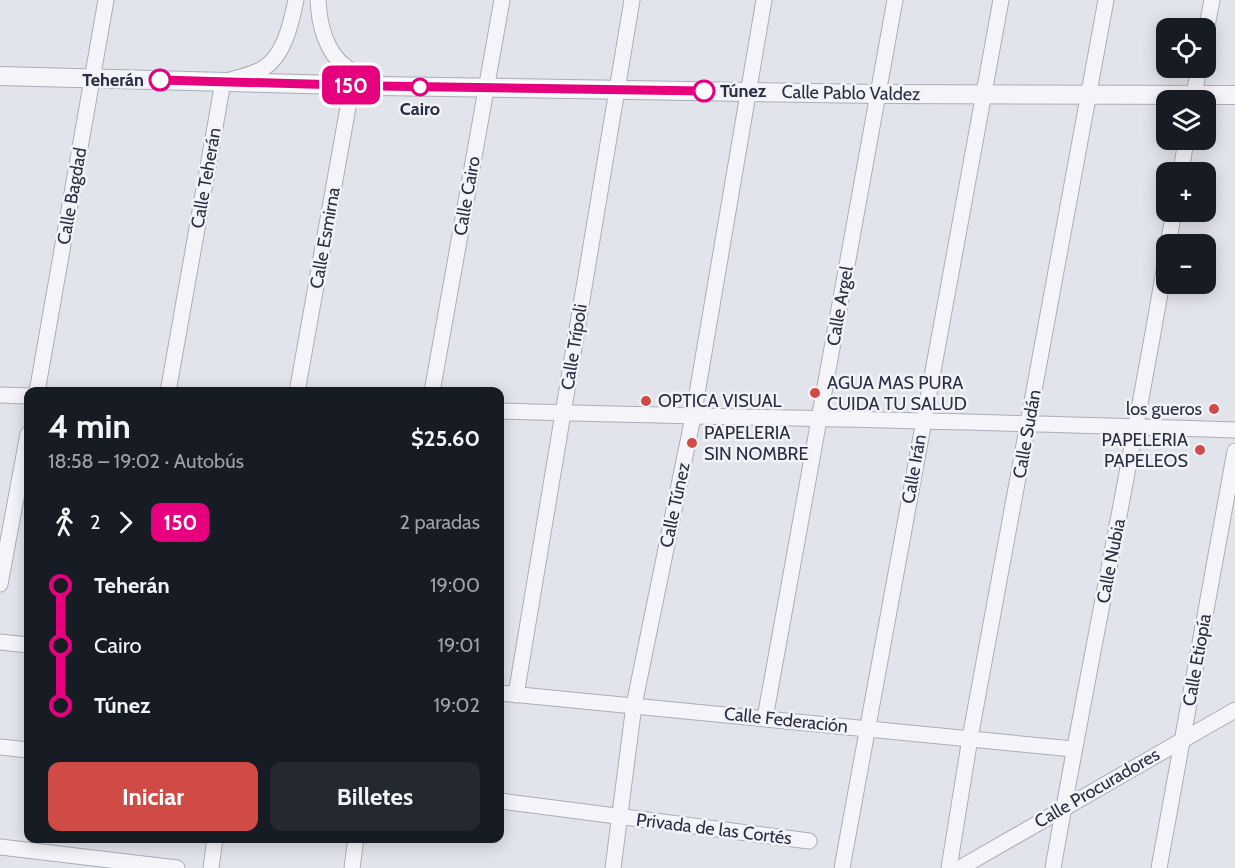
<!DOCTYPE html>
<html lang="es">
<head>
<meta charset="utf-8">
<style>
  :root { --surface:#171b24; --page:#242831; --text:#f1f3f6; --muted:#9ea1a6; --accent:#d04b46 }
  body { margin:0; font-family:Cabin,sans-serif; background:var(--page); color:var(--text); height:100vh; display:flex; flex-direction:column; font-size:22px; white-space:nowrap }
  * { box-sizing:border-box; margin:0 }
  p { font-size:20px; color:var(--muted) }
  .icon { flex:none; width:33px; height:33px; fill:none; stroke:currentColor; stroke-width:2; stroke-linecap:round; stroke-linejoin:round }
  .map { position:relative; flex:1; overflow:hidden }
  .details { position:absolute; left:24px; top:387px; width:480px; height:456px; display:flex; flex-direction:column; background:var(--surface); border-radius:12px; box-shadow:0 3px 15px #0003 }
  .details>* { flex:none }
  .badge { padding:0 12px; border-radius:9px; font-size:21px; line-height:39px }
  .buttons { position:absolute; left:1156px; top:18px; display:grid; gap:12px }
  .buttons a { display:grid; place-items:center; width:60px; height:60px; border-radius:12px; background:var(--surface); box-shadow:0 3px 15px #0003; font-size:30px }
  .map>.badge { position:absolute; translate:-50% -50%; box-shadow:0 0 0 3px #fff }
  .legs { display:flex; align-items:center; gap:9px; height:66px; padding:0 24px; font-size:20px }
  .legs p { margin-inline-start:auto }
  .headline { display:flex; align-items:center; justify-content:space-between; height:102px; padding:0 24px }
  h1 { font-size:33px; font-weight:700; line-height:45px }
  .button { display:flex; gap:12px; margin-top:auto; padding:12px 24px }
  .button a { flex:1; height:69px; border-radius:12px; background:var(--accent); color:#fff; font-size:24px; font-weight:700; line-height:69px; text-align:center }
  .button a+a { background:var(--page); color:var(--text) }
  ul { padding:0 24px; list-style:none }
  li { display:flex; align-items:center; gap:21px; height:60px; font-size:22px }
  li i { display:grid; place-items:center; width:9px; height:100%; margin:0 8px; background:currentColor }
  li i::after { content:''; width:15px; height:15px; margin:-8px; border:4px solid; border-radius:50%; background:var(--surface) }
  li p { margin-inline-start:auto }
  li:first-child i { background:linear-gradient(#0000 50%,currentColor 0) }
  li:last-child i { background:linear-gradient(currentColor 50%,#0000 0) }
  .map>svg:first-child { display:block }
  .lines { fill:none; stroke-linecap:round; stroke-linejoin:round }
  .minor-casing { stroke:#abadb9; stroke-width:17 }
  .tertiary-casing { stroke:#abadb9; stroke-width:20 }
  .minor { stroke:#f5f5f9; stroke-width:15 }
  .tertiary { stroke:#f5f5f9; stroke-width:18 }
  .line-1-casing { stroke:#fff; stroke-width:14 }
  .line-1 { stroke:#e6007e; stroke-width:9 }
  .stop-1-dot { fill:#fff; stroke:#e6007e; stroke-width:3 }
  .poi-dot { fill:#d04b46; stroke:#f2f3f8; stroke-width:2 }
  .labels { text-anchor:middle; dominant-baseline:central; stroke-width:5; stroke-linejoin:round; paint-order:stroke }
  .stop-label { font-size:18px; font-weight:bold; fill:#2a2e43; stroke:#f2f3f8; text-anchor:end }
  .street-label { font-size:18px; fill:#2a2e43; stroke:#f2f3f8 }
  .poi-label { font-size:18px; fill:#2a2e43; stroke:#f2f3f8; text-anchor:start }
</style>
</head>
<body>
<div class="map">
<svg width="1235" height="868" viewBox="0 0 1235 868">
  <rect width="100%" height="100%" fill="#e2e4eb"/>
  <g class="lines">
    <!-- minor casing -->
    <g class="minor-casing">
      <g id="minor">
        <path d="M318 0C319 24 326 53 346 67 356 75 368 80 379 86"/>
        <path d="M1206 31 1212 0"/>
        <path d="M1193 100 1199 68"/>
        <path d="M1181 172 1186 140"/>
        <path d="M1168 244 1174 212"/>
        <path d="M37 392 106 0"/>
        <path d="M168 392 223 82C236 78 252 75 264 68 285 54 291 23 296 0"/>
        <path d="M297 392 352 85"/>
        <path d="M432 392 502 0"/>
        <path d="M0 395 28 396"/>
        <path d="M500 411C745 418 990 421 1235 430"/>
        <path d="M0 584 28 434"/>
        <path d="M0 642 28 645"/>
        <path d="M500 693 1073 749"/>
        <path d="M516 695 632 0"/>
        <path d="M765 718 895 0"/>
        <path d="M0 747 28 750"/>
        <path d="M500 801 809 841"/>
        <path d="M0 847 177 868"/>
        <path d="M211 868 215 838"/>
        <path d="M352 868 356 838"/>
        <path d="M613 868 634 705 693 417 764 0"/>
        <path d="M842 868 1001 0"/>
        <path d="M949 868 970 738 1106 0"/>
        <path d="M960 868 1235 710"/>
        <path d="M1053 868C1089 663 1132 459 1167 253"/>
        <path d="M1159 868 1235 451"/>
      </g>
    </g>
    <!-- tertiary casing -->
    <g class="tertiary-casing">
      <path id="tertiary" d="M0 76 379 86 878 94 1235 95"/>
    </g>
    <!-- minor -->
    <use href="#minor" class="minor"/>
    <!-- tertiary -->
    <use href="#tertiary" class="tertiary"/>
  </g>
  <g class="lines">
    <!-- line-1 casing -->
    <g class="line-1-casing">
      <path id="line-1" d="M160 80 379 86 704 91"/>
    </g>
    <!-- line-1 -->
    <use href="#line-1" class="line-1"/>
  </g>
  <!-- markers -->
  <g class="stop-1-dot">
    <circle cx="160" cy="80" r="10"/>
    <circle cx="420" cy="87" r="8"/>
    <circle cx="704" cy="91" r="10"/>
  </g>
  <g class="poi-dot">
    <circle cx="815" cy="393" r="6"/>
    <circle cx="646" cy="401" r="6"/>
    <circle cx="1214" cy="409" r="6"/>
    <circle cx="692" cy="443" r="6"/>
    <circle cx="1200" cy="450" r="6"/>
  </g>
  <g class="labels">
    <!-- stop labels -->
    <g class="stop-label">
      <text x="144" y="80">Teherán</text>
      <text x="720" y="91" text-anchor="start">Túnez</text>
      <text x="420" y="109" text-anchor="middle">Cairo</text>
    </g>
    <!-- street labels -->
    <g class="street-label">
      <text transform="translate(851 93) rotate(1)">Calle Pablo Valdez</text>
      <text transform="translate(206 178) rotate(-80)">Calle Teherán</text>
      <text transform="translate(72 196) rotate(-80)">Calle Bagdad</text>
      <text transform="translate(467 196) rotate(-80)">Calle Cairo</text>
      <text transform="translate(325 238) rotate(-80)">Calle Esmirna</text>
      <text transform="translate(840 306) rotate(-80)">Calle Argel</text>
      <text transform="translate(574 347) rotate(-81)">Calle Trípoli</text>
      <text transform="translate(1027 434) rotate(-80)">Calle Sudán</text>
      <text transform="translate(914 469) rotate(-80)">Calle Irán</text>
      <text transform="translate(675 505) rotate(-78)">Calle Túnez</text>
      <text transform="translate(1111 561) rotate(-79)">Calle Nubia</text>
      <text transform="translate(1197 660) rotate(-80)">Calle Etiopía</text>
      <text transform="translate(786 720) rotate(6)">Calle Federación</text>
      <text transform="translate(1097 788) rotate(-30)">Calle Procuradores</text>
      <text transform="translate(714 829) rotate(7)">Privada de las Cortés</text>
    </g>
    <!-- poi labels -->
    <g class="poi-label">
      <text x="827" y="383">AGUA MAS PURA<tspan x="827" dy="21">CUIDA TU SALUD</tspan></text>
      <text x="658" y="401">OPTICA VISUAL</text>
      <text x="1202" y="409" text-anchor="end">los gueros</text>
      <text x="704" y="433">PAPELERIA<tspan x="704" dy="21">SIN NOMBRE</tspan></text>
      <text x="1188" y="440" text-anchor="end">PAPELERIA<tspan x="1188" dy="21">PAPELEOS</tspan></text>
    </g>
  </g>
</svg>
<div class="buttons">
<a><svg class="icon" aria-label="locate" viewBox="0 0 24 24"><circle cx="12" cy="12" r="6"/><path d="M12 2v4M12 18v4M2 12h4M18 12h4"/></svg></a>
<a><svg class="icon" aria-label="layers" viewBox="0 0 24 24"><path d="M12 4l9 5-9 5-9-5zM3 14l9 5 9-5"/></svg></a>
<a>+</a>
<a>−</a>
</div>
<b class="badge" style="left:351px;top:85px;background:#e6007e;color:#fff">150</b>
<section class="details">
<div class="headline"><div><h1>4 min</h1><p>18:58 – 19:02 · Autobús</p></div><b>$25.60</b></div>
<div class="legs"><svg class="icon" aria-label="walk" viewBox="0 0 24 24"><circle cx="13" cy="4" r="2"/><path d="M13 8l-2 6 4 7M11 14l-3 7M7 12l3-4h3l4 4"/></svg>2<svg class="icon" aria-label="forward" viewBox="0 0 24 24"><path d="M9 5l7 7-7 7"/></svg><b class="badge" style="background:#e6007e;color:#fff">150</b><p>2 paradas</p></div>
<ul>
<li><i style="color:#e6007e"></i><b>Teherán</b><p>19:00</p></li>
<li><i style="color:#e6007e"></i><span>Cairo</span><p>19:01</p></li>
<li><i style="color:#e6007e"></i><b>Túnez</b><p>19:02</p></li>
</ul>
<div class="button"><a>Iniciar</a><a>Billetes</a></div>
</section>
</div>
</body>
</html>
